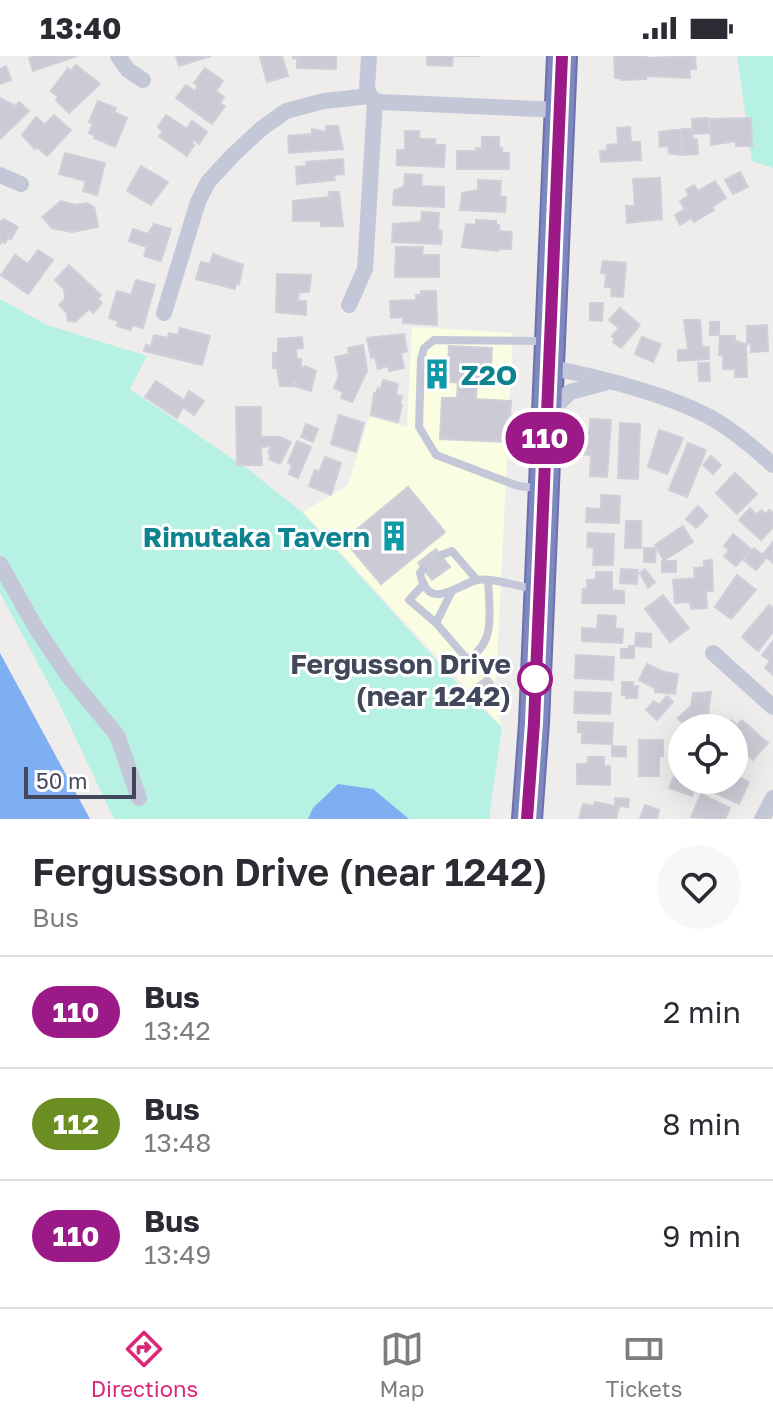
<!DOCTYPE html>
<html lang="en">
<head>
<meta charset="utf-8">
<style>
  :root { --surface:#fff; --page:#f7f7f7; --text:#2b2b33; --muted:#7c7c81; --line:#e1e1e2; --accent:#db2777 }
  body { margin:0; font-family:"Golos Text",sans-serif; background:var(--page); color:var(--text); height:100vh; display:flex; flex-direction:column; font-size:30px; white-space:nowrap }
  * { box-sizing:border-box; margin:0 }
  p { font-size:26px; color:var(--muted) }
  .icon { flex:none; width:44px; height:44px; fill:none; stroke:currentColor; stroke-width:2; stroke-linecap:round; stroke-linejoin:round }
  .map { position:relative; height:763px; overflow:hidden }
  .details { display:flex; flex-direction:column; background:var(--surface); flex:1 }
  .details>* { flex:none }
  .badge { padding:0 16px; border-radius:26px; font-size:28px; line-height:52px }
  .tools { position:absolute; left:668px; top:658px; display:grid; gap:16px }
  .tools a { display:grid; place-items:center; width:80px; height:80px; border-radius:50%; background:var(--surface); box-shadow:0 8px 32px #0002; font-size:40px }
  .scale { position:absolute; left:24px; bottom:20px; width:112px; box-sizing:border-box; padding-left:8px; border:4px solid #43475b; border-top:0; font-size:22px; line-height:28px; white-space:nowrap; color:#43475b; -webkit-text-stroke:6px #fff; paint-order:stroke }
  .map>.badge { position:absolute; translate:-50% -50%; box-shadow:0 0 0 4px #fff }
  .round { display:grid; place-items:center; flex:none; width:84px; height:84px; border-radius:42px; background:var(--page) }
  .headline { display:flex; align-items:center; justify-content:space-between; height:136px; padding:0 32px }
  h1 { font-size:38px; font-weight:600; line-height:60px }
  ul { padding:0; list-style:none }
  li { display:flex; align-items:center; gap:24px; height:112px; padding:0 32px; border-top:2px solid var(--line) }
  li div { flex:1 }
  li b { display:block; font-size:30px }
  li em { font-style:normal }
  li .badge { min-width:88px; font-weight:700; text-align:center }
  .status { display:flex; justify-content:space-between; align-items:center; height:56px; padding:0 40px; background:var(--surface); direction:ltr }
  .status svg { height:22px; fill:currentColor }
  .tab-bar { display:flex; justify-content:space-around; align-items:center; height:112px; border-top:2px solid var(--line); background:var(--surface); font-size:22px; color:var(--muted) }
  .tab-bar a { display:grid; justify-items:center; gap:4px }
  .tab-bar .on { color:var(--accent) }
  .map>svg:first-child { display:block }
  .commercial { fill:#fbfde2 }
  .green { fill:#b6f1e3 }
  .water { fill:#7faff2 }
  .building { fill:#cccbd5; stroke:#d0cfd9; stroke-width:2 }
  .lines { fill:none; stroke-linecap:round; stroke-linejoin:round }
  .highway-casing { stroke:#6b71ab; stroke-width:32 }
  .lane { stroke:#c4c7d8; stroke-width:8 }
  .street { stroke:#c4c7d8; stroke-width:16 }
  .highway { stroke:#7f87c0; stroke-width:28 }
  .line-casing { stroke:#fff; stroke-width:18 }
  .line { stroke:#9c1a87; stroke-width:12 }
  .stop-dot { fill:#fff; stroke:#9c1a87; stroke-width:4 }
  .labels { text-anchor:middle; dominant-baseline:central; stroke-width:6; stroke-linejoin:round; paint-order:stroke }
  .culture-label { font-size:28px; font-weight:bold; fill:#0d838f; stroke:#fff; text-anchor:start }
  .stop-label { font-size:28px; font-weight:bold; fill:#43475b; stroke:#fff; text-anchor:end }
</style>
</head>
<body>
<div class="status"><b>13:40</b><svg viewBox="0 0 49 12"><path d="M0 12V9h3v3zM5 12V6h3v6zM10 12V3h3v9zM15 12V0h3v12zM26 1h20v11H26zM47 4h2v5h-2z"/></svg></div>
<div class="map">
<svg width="773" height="763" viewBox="0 0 773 763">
  <rect width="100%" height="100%" fill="#efedec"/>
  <!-- commercial -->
  <path class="commercial" d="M412 271 513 277 495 649 502 671 303 456 348 429 369 361 407 371Z"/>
  <!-- green -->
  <g class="green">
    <path d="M737 0H773V112L752 105Z"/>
    <path d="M0 243 47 269 147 300 130 333 249 414 303 457 467 638 502 671 489 763H114L59 647 0 537Z"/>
  </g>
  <!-- water -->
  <g class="water">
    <path d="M0 597 90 763H0Z"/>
    <path d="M338 728 373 733 409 763H308L313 752Z"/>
  </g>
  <!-- building -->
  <g class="building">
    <path d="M35 0H77L33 15 29 2Z"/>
    <path d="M176 0H211L179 10Z"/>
    <path d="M264 0H282L288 20 267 26 260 1Z"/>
    <path d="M293 0H336V13L297 12V3L293 2Z"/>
    <path d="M427 0H481H453L452 10 427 9Z"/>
    <path d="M614 0H647V2L695 0 696 13H689L690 22 646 20V23L621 24V22H615Z"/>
    <path d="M76 9 100 28 69 57 56 44 58 41 51 35 68 12 70 15Z"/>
    <path d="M6 10 11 24 0 28V13Z"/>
    <path d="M205 12 223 25 216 35 224 41 220 47 225 50 212 68 176 42 186 29 195 35 198 30 194 27Z"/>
    <path d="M0 42 15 50 19 46 29 55 0 83Z"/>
    <path d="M98 45 116 52 114 56 127 62 115 91 94 82 95 80 89 77 93 68 89 66Z"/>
    <path d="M54 59 71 74 47 100 37 91 35 93 22 79 36 61 45 69Z"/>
    <path d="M166 59 187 73 192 65 207 76 199 88 194 84 191 87 194 89 187 100 159 80 163 75 158 71Z"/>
    <path d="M708 62 709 77 693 78 692 63Z"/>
    <path d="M751 62 752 90H736V85L711 89 710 63Z"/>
    <path d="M326 70H338L343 93 289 97 288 80 312 78V73L326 76Z"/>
    <path d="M630 71 631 86H640L641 104 601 106 600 95 607 94V89L618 88 617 72Z"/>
    <path d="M682 73H692V83H697L698 98 683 99Z"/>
    <path d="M674 74H681L682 99 669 97 668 90 660 91 659 76Z"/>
    <path d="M405 75H419V83H435V89H445L444 111 397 109V94H405Z"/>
    <path d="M482 81H499V92H502V97H509V113H457V95H476V92H482Z"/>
    <path d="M65 97 105 107 97 139 83 135 86 125 59 118Z"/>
    <path d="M343 103 344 118 334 119 335 124 297 128 296 111 306 110V106Z"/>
    <path d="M141 110 168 126 151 149 127 135Z"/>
    <path d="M740 116 748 131 733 138 725 124Z"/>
    <path d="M405 118 422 119 421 130 444 131V151L393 149 394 134 404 131Z"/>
    <path d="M660 122 662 163 627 167 626 150H635L633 123Z"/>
    <path d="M478 124 501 125 500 140 506 141 505 156 460 154 462 137 478 134Z"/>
    <path d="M715 125 726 142 712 151 714 154 694 166 691 162 680 169 675 159 685 153 680 145 689 139 686 134 694 129 698 135Z"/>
    <path d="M329 136H339L343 170H321V165H293V145L329 141Z"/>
    <path d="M61 145 75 149 87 147 94 151 98 171 72 176 52 172 42 161Z"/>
    <path d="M422 156 439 157 438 174 442 175 441 188 392 186 393 168 421 166Z"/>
    <path d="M4 163 18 171 11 183 8 182 5 187 2 185 0 188V166Z"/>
    <path d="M476 164 496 165V169H499V175L512 176 511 193H498V195L462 191 466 168 476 169Z"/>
    <path d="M154 168 171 173 161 205 144 200 147 191 129 185 133 173 148 178Z"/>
    <path d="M396 191H423L422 199H439V221H395Z"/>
    <path d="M38 194 53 204 28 238 1 219 15 199 28 208Z"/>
    <path d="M213 198 243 209 239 228 236 227 235 233 196 223 201 206 210 208Z"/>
    <path d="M603 205 626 207 623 241 611 240 612 231H605L606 218 601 217Z"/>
    <path d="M69 209 101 239 98 243 102 247 93 257 89 253 75 266 68 265 67 257 59 249 65 243 64 233 55 224Z"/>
    <path d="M277 218 311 219 309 236H299L298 245H306V259L276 256Z"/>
    <path d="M136 224 155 229 143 272 132 269 131 274 117 270 118 265 109 262 117 235 131 239Z"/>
    <path d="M421 235H436L437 269 403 267V261L391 262 390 245 416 244V239H421Z"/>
    <path d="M590 247H603L602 265 590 264Z"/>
    <path d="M620 252 640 269 621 292 613 286 615 283 612 280 619 272 609 264Z"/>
    <path d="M684 264H700L702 291H709V303L678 305V294H688Z"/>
    <rect x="710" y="266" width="9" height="13"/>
    <path d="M767 269 768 295 751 296V287L747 288V270Z"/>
    <path d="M180 272 210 280 202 309 144 295 146 289 151 290 154 279 168 282 169 277 178 279Z"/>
    <path d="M404 278 407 295 401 297 404 312 389 315 388 310 378 313 375 301 371 302 367 282Z"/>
    <path d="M720 280H735V285L746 288 747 321H735V313H723V299H719Z"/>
    <path d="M302 281 303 292 296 293 297 303H301V313L305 310 316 315 311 335 297 331V326H294L295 330H280L277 312H273V297H278V283Z"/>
    <path d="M642 281 661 288 653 306 635 298Z"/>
    <path d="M363 289 367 315 352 346 341 342 343 336 334 332 339 320 335 301 349 298 348 292Z"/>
    <path d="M449 290 492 292 490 328 447 326Z"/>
    <path d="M433 303 445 305 440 332 428 330Z"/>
    <path d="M698 307H709L710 325H699Z"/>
    <path d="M383 324 398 328 396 339 402 340 400 349H402L398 366 371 359 374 337H376L378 332 381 333Z"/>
    <path d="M156 325 184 344 189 335 204 345 194 359 183 351 177 362 145 341Z"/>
    <path d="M458 326 477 327 476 343 511 345 509 386 440 383 442 342H457Z"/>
    <path d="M236 351H261V381H280L291 386 280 408 269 403 271 399 268 397 271 390 261 391 262 409H237Z"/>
    <path d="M339 359 364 367 356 396 331 388Z"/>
    <path d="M590 363 611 364 607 421 590 420 591 399 579 398 581 375 590 376Z"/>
    <path d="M620 367 640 368 638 423 618 422Z"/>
    <path d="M306 368 318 373 313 386 301 381Z"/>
    <path d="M659 374 683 382 667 418 648 411Z"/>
    <path d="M297 385 311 391 298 422 289 418 292 409 288 407Z"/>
    <path d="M688 387 706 394 687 441 669 434Z"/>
    <path d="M711 400 721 409 713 418 703 409Z"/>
    <path d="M325 401 341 407 331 439 309 430 315 414 319 416Z"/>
    <path d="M735 417 757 438 737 458 716 437Z"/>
    <path d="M408 431 445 476 381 528 344 484Z"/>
    <path d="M601 439 620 440 619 467 586 466 587 452 601 453Z"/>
    <path d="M698 450 708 460 696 472 686 463Z"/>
    <path d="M750 452 757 459 761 454 766 458 769 454 773 457V471L761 484 739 464Z"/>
    <path d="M626 465H641V492H625Z"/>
    <path d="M683 470 693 486 664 504 655 489Z"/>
    <path d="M588 477 614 478 613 509H593L594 492 587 491Z"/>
    <path d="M733 478 751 493 736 510 724 500 729 494 724 490Z"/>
    <path d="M773 486V507L763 498Z"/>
    <path d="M644 492H656L655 506H644Z"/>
    <path d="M754 492 766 502 756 514 744 504Z"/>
    <path d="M436 493 450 511 432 524 418 507Z"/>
    <path d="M712 504 713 535H706L707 552 691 553 690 546 675 547 673 524 695 522 694 512 704 511V505Z"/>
    <rect x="662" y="505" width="14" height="11"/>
    <path d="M621 513 638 514 637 528 620 527Z"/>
    <path d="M645 513 655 526 648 532 640 517Z"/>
    <path d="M596 516H612V534L624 535V547H582L583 533H587V524H596Z"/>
    <path d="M737 519 756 534 731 563 715 551Z"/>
    <path d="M663 539 689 572 670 586 645 553Z"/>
    <path d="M769 549 773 552V576L758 595 742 581Z"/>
    <path d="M598 559 616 560 615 572 623 573 622 587 582 585V572L597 573Z"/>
    <path d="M636 577 651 578V591L635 590Z"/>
    <path d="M773 585V619L765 612 770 605 762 599Z"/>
    <path d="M629 590H634V602H621V593H628Z"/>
    <path d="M576 599 614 601 613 624 575 622Z"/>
    <path d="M647 608 664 616 678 618 675 638 655 636V632L639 624Z"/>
    <path d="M488 620 494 628 477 641 471 633Z"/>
    <path d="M622 626H633V630H638L637 642H626V639H622Z"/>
    <path d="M575 636 611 637 610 658 574 657Z"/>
    <path d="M711 636 708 657 713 662 704 671 698 665 687 672 678 662 691 650 693 637Z"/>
    <path d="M667 640 673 646 657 664 646 654 654 645 659 649Z"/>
    <path d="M731 664 737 669 742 664 768 687 753 704 738 690 734 694V672H724Z"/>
    <path d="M578 666 613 667 612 688 582 687V676H578Z"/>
    <path d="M639 684H663V700H659V720H639Z"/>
    <path d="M612 690 626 691V701L612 700Z"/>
    <path d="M588 701H604V710H610V729L577 728V708H588Z"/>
    <path d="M734 719 749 726 739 748 698 729 700 724H734Z"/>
    <path d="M674 720 696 730 692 740 669 732Z"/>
    <path d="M701 738 730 752 725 763 691 761Z"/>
    <path d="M615 742 629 743 628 751 615 749Z"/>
    <path d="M595 746 619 751 616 763H579L583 748 594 750Z"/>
    <path d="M645 749 659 754 657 763H640Z"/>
  </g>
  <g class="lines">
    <!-- highway casing -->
    <g class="highway-casing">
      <path id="highway" d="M527 763 534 667 562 0"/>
    </g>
    <!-- lane -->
    <g class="lane">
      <path d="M538 432 518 430 436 399 419 371 421 303 424 292 434 284 547 285"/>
      <path d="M441 499 452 495 477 524"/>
      <path d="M423 513 420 517C428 557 457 529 477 524 490 521 520 531 535 533"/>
      <path d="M424 528 409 544 436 567 451 537"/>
      <path d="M436 567 467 603C497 588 489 553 488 524"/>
    </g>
    <!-- street -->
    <g class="street">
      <path d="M118 0 128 14 143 24"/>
      <path d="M369 0 367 33 370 40"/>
      <path d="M0 119 21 128"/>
      <path d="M349 249 365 213 375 45"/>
      <path d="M164 257 198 146 208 126 234 98 261 73 286 55 324 45 370 40 375 45 381 46 560 54"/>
      <path d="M548 311C598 321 663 337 708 360 732 373 753 391 773 409"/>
      <path d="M547 359 570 336 605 327"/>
      <path d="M0 508 36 572 69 621 117 679 139 742"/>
      <path d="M713 597 773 651"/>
      <path d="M762 763 773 742"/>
    </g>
    <!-- highway -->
    <use href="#highway" class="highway"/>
  </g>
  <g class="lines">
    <!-- line casing -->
    <g class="line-casing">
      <path id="line" d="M527 763 534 667 562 0"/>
    </g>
    <!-- line -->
    <use href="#line" class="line"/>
  </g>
  <!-- icons -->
  <defs>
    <g id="building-bare" transform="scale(2.4)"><path d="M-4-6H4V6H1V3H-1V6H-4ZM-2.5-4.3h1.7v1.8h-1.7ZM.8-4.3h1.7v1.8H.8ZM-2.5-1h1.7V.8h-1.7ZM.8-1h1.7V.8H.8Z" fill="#0f9aa8" stroke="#fff" stroke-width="2.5" paint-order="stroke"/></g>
  </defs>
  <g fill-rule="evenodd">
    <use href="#building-bare" x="437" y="318"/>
    <use href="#building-bare" x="394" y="480"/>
  </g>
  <!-- markers -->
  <circle class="stop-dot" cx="535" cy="623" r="16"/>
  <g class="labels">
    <!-- culture labels -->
    <g class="culture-label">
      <text x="461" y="318">Z2O</text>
      <text x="370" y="480" text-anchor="end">Rimutaka Tavern</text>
    </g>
    <!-- stop labels -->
    <g class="stop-label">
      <text x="511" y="607">Fergusson Drive<tspan x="511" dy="32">(near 1242)</tspan></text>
    </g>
  </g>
</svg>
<div class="tools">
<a><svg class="icon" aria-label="locate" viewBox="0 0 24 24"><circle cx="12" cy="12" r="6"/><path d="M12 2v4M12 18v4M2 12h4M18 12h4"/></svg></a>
</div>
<div class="scale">50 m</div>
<b class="badge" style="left:545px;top:382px;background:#9c1a87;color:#fff">110</b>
</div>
<section class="details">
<div class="headline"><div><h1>Fergusson Drive (near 1242)</h1><p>Bus</p></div><a class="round"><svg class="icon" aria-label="heart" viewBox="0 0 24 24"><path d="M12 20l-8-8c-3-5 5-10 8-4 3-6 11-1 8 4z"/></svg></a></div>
<ul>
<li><span class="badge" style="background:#9c1a87;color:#fff">110</span><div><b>Bus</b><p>13:42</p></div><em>2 min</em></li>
<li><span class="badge" style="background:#6b8e23;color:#fff">112</span><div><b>Bus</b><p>13:48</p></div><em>8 min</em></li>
<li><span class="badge" style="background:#9c1a87;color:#fff">110</span><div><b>Bus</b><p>13:49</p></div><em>9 min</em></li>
</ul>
</section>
<nav class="tab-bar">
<a class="on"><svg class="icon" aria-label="directions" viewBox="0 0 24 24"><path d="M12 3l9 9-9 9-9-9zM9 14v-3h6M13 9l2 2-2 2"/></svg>Directions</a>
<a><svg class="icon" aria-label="map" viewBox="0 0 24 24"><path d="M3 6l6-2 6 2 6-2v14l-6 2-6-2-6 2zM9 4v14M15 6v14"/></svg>Map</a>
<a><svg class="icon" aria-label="tickets" viewBox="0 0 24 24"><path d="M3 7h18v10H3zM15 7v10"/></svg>Tickets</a>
</nav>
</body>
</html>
